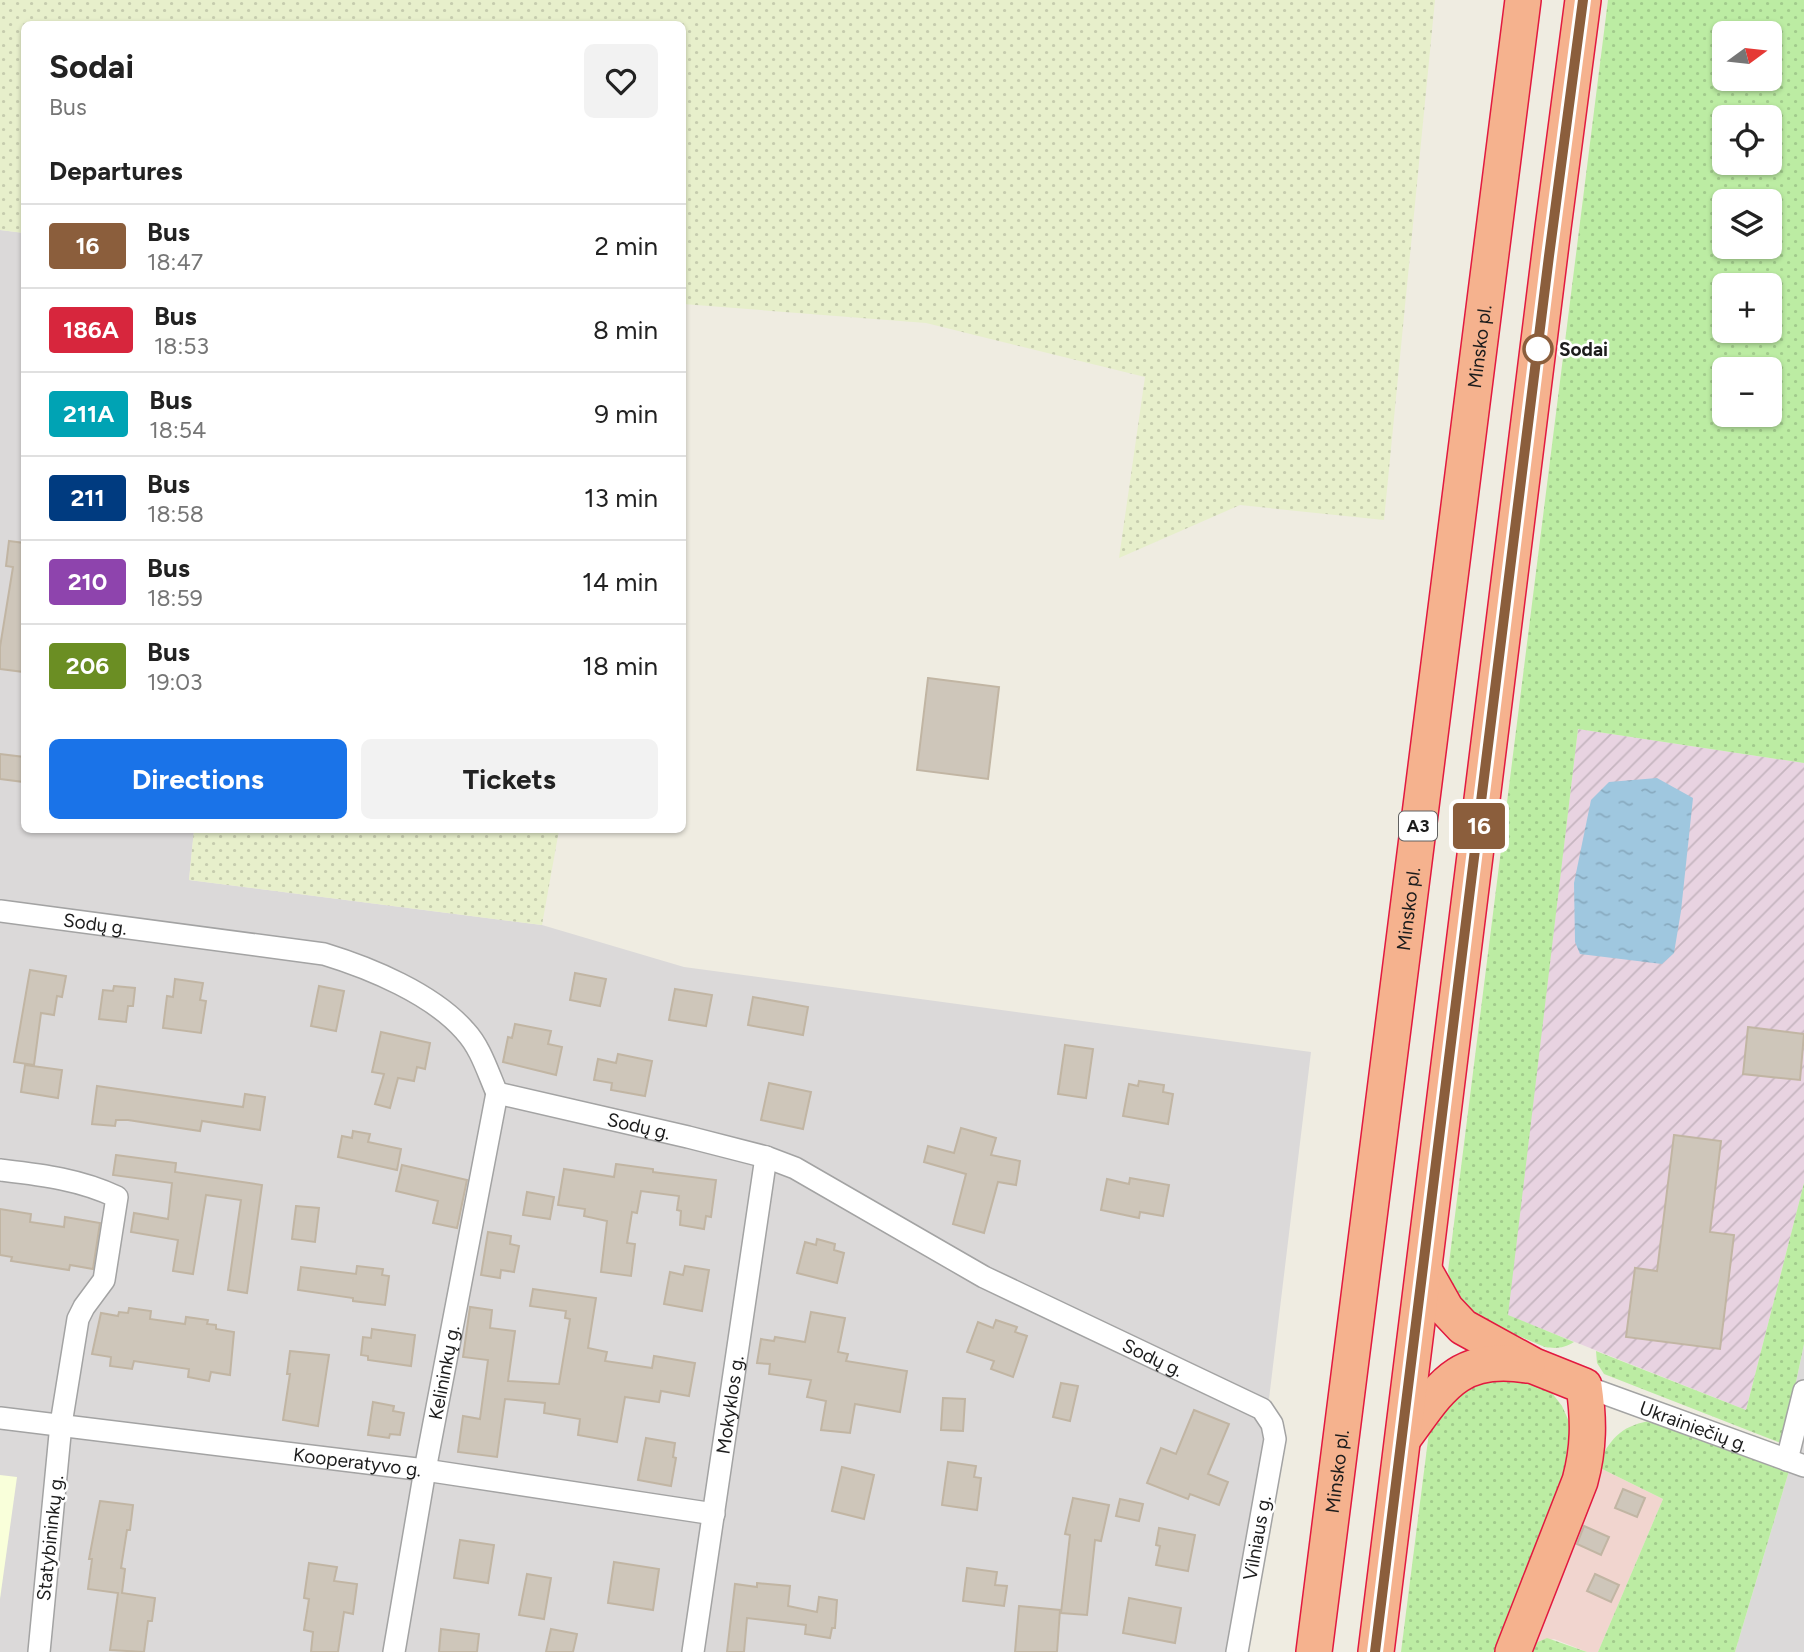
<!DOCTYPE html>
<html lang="en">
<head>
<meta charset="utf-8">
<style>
  :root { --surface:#fff; --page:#f2f2f2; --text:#222; --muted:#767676; --line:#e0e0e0; --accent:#1a73e8 }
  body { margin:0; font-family:Figtree,sans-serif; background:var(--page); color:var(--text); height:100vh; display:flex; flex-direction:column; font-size:26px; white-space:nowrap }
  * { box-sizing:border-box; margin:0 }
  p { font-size:23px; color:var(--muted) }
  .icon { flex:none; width:38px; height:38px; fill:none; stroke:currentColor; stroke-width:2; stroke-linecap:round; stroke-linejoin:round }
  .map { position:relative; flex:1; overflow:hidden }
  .details { position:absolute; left:21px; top:21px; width:665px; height:812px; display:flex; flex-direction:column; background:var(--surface); border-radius:10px; box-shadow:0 2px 5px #0004 }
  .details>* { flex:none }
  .badge { padding:0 14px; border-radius:5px; font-size:24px; line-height:46px }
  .needle { width:46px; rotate:75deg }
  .fabs { position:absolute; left:1712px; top:21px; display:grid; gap:14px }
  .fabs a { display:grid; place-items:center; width:70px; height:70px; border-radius:10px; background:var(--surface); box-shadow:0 2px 5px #0004; font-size:35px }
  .map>.badge { position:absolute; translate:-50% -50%; box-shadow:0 0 0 4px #fff }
  h2 { padding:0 28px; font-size:26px; line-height:63px }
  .round { display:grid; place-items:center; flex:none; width:74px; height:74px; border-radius:10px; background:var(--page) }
  .summary { display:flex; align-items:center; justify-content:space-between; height:119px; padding:0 28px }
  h1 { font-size:33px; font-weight:700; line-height:52px }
  .button { display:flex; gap:14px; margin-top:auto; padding:14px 28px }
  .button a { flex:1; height:80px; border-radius:10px; background:var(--accent); color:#fff; font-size:28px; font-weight:700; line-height:80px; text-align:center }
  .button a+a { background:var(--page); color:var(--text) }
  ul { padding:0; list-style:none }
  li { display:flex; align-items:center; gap:21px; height:84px; padding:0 28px; border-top:2px solid var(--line) }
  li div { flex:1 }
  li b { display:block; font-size:26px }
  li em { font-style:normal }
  li .badge { min-width:77px; font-weight:700; text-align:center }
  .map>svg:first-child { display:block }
  .residential { fill:#dbd9d9 }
  .commercial { fill:#f1d5cf }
  .industrial { fill:url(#industrial-furrows) }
  .education { fill:#f9ffda }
  .farmland { fill:url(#farmland-dots) }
  .grass { fill:url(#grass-dots); fill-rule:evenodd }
  .water { fill:url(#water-ripples) }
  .building { fill:#cec6ba; stroke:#c1b5a3; stroke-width:2 }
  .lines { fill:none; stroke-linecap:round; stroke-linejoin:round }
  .minor-casing { stroke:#a3a3a3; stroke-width:24 }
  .trunk-casing { stroke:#e2193f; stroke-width:38 }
  .minor { stroke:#fff; stroke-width:21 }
  .trunk { stroke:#f5b28e; stroke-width:35 }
  .line-casing { stroke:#fff; stroke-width:16 }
  .line { stroke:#8b5e3c; stroke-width:10 }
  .stop-dot { fill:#fff; stroke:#8b5e3c; stroke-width:3.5 }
  .labels { text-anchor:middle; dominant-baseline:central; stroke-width:5; stroke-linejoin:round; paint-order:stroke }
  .shield { fill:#fff; stroke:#606060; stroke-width:2 }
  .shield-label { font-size:18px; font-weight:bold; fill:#1c1c1c }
  .street-label { font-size:19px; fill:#1c1c1c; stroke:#fff }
  .stop-label { font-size:19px; font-weight:bold; fill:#1c1c1c; stroke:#fff; text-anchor:start }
</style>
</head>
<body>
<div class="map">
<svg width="1804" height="1652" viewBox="0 0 1804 1652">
  <defs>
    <pattern id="industrial-furrows" width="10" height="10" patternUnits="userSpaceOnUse" patternTransform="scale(1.75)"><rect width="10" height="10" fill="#e8d3e1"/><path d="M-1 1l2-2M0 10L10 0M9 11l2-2" fill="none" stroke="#c6b5c0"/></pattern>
    <pattern id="farmland-dots" width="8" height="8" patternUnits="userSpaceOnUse" patternTransform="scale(1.75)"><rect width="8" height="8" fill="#e7efcb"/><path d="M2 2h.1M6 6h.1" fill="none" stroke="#c6ccae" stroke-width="1.8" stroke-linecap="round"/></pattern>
    <pattern id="grass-dots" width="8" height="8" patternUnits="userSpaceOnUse" patternTransform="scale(1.75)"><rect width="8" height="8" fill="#bceca3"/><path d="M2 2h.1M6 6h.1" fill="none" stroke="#a1ca8c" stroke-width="1.8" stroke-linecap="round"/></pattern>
    <pattern id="water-ripples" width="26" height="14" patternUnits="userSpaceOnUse" patternTransform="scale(1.75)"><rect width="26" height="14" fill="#9fc7df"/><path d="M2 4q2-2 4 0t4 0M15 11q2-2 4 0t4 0" fill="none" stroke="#88aabf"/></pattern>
  </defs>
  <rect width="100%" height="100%" fill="#efece1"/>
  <!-- residential -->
  <g class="residential">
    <path d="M0 230 24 233V830H194L189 880 542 925 684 967 1311 1052 1264 1440 1227 1652H0Z"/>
    <path d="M1804 1344V1652H1735L1789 1471 1783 1444Z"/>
  </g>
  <!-- commercial -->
  <path class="commercial" d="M1596 1466 1663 1499 1598 1652H1587L1554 1639 1531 1645Z"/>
  <!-- industrial -->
  <path class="industrial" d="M1578 729 1804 763V1183L1746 1410 1507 1315Z"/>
  <!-- education -->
  <path class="education" d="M0 1475 17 1477 0 1599Z"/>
  <!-- farmland -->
  <g class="farmland">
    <path d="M0 0H1435L1384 520 1240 505 1119 558 1145 377 926 323 683 304 682 24H24V233L0 230Z"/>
    <path d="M194 830H559L542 925 189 880Z"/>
  </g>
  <!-- grass -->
  <g class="grass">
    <path d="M1608 0H1804V763L1578 729 1508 1315 1574 1342C1564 1348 1557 1349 1545 1347L1468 1315 1451 1287 1448 1271ZM1724 33H1769V79H1724ZM1724 117H1769V163H1724ZM1724 201H1769V247H1724ZM1724 285H1769V331H1724ZM1724 369H1769V415H1724Z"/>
    <path d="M1804 1183V1344L1783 1444 1604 1374 1597 1363 1596 1351 1746 1410Z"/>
    <path d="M1477 1376 1545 1384 1562 1406 1571 1426V1462L1497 1652H1401L1429 1432 1439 1409Z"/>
    <path d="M1649 1421 1789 1471 1735 1652H1598L1663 1499 1596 1466C1611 1440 1618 1427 1649 1421Z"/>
    <path d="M1547 1638 1587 1652H1527L1531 1645Z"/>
  </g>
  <!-- water -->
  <path class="water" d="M1657 778 1693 798 1681 911 1674 953 1662 964 1580 954 1575 942 1574 883 1591 800 1609 782Z"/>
  <!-- building -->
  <g class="building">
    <path d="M9 541 24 543V672L0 669V647L13 567 6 566Z"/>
    <path d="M928 678 999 687 988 779 917 770Z"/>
    <path d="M0 754 24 757V782L0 779Z"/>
    <path d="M30 970 66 976 62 997 57 996 54 1015 41 1013 34 1065 14 1062Z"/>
    <path d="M575 973 606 979 600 1006 570 1000Z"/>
    <path d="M175 979 203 983 200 1000 206 1001 201 1033 163 1028 167 996 173 997Z"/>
    <path d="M114 986 135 988 133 1006H128L126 1022 99 1019 103 990 113 991Z"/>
    <path d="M319 986 344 991 336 1031 311 1026Z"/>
    <path d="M675 989 712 995 706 1026 669 1020Z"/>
    <path d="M753 997 808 1007 803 1035 748 1025Z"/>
    <path d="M515 1024 551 1031 548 1044 562 1047 556 1075 503 1062 508 1037 512 1038Z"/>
    <path d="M1748 1027 1804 1034 1800 1080 1743 1074Z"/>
    <path d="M381 1032 430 1043 425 1069 417 1067 414 1081 398 1078 390 1108 375 1104 384 1074 372 1072Z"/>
    <path d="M1065 1045 1093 1049 1086 1098 1058 1094Z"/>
    <path d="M618 1054 652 1061 645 1096 611 1090 612 1083 594 1080 598 1059 616 1063Z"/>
    <path d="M25 1065 62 1070 58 1098 21 1092Z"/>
    <path d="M1139 1081 1164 1085 1163 1092 1173 1094 1168 1124 1123 1116 1129 1084 1138 1086Z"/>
    <path d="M769 1083 811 1092 803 1129 761 1120Z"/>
    <path d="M97 1086 243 1107 245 1094 265 1097 260 1130 202 1121 200 1131 128 1120H116L115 1126 92 1124Z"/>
    <path d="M961 1128 996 1138 991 1155 1020 1161 1016 1185 998 1182 984 1233 953 1224 966 1174 924 1162 928 1146 954 1153Z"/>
    <path d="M353 1131 370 1134 368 1142 401 1149 397 1170 338 1157 342 1136 352 1138Z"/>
    <path d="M1674 1135 1721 1141 1710 1232 1734 1235 1720 1349 1626 1337 1635 1268 1657 1271Z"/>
    <path d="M116 1155 176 1163 175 1172 262 1185 247 1293 228 1290 241 1200 206 1195 193 1274 173 1271 178 1240 131 1232 134 1213 168 1219 172 1183 113 1175Z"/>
    <path d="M616 1164 653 1169V1172L716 1180 711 1217 706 1216 704 1229 680 1225 681 1211 677 1210 679 1196 641 1191 637 1213 632 1212 627 1243 635 1244 631 1276 601 1272 607 1221 584 1216 585 1209 558 1205 564 1169 614 1177Z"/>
    <path d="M402 1165 467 1180 457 1228 433 1223 438 1201 396 1191Z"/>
    <path d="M1130 1178 1169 1185 1163 1216 1140 1212 1139 1218 1101 1210 1107 1179 1129 1184Z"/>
    <path d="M527 1192 554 1197 550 1219 523 1215Z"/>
    <path d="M296 1206 319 1208 315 1242 292 1239Z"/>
    <path d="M0 1209 31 1214 30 1222 64 1227 65 1217 100 1223 93 1269 70 1265 69 1270 11 1261 12 1257 0 1255Z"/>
    <path d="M488 1232 511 1236 510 1244 519 1246 514 1272 501 1270 500 1278 481 1275Z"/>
    <path d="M817 1239 835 1244 834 1250 844 1253 837 1283 797 1273 805 1242 816 1245Z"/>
    <path d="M357 1266 383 1269 382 1275 389 1276 385 1305 353 1301V1298L298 1290 301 1267 356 1274Z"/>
    <path d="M685 1266 709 1270 702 1311 664 1304 670 1272 683 1275Z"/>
    <path d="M533 1289 596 1298 588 1348 607 1352 605 1361 652 1368 654 1356 695 1363 689 1396 661 1391 659 1402 625 1397 617 1442 578 1435 580 1419 544 1413 545 1403 505 1399 497 1457 458 1452 463 1416 480 1419 488 1360 463 1357 470 1307 492 1310 490 1328 515 1331 508 1381 559 1384 570 1319 565 1318 566 1311 530 1306Z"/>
    <path d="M129 1308 151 1311 150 1319 185 1324 186 1317 208 1320 207 1324 216 1325V1329L234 1332 230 1375 211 1372 209 1381 188 1377 189 1369 134 1361 132 1369 110 1366 111 1357 92 1354 101 1313 118 1316 119 1312 128 1313Z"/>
    <path d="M811 1312 845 1318 838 1352 848 1354 846 1361 907 1371 900 1412 855 1404 850 1433 821 1430 826 1401 807 1397 811 1380 769 1374 770 1364 757 1363 761 1339 774 1341 775 1337 805 1342Z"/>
    <path d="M996 1320 1017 1327 1015 1332 1027 1336 1013 1377 991 1369 994 1361 967 1352 978 1322 993 1328Z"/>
    <path d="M372 1329 415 1335 411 1366 368 1360V1356L361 1355 363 1337 371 1338Z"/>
    <path d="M290 1351 329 1355 318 1426 283 1420 290 1374H287Z"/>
    <path d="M1061 1383 1078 1386 1070 1421 1053 1417Z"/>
    <path d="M943 1398 965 1399 963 1431 941 1430Z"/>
    <path d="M373 1402 394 1406 393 1411 404 1413 400 1435 390 1434 389 1438 368 1435Z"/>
    <path d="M1194 1410 1229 1424 1208 1474 1228 1482 1219 1505 1190 1494 1188 1499 1147 1483 1161 1448 1176 1454Z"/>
    <path d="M646 1438 675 1443 673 1457 676 1458 671 1486 638 1480Z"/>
    <path d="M948 1462 976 1466 974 1477 981 1478 977 1510 942 1505Z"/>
    <path d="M842 1467 874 1475 864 1519 832 1511Z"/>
    <path d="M1623 1489 1645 1498 1637 1517 1615 1508Z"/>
    <path d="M1073 1498 1109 1505 1101 1541 1095 1540 1087 1615 1061 1613 1070 1535 1065 1534Z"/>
    <path d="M1120 1499 1143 1504 1139 1521 1116 1516Z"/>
    <path d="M100 1501 133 1505 130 1530H127L121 1568 125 1569 122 1593 155 1598 152 1621H148L144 1652 110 1650 118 1593 88 1589 92 1559H89Z"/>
    <path d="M1584 1526 1609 1537 1601 1555 1577 1544Z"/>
    <path d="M1159 1528 1195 1535 1188 1571 1156 1565 1160 1546 1156 1545Z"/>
    <path d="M460 1540 494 1545 488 1583 454 1578Z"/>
    <path d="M614 1562 659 1569 653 1610 608 1603Z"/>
    <path d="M309 1563 337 1567 334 1581 357 1584 353 1614 344 1612 338 1652H311L313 1632 304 1630 309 1599 304 1598Z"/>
    <path d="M967 1568 997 1572 995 1585 1007 1586 1004 1606 963 1601Z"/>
    <path d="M527 1574 551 1578 544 1619 519 1615Z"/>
    <path d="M1595 1574 1619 1585 1611 1602 1587 1591Z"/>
    <path d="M757 1583 790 1586 788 1606 817 1612 819 1597 837 1600 835 1628H832L830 1638 805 1634 806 1625 747 1618 744 1652H727L735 1584 757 1587Z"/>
    <path d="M1129 1598 1181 1608 1175 1643 1123 1633Z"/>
    <path d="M1019 1606 1060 1610 1057 1652H1015Z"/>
    <path d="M441 1629 479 1634 477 1652H439Z"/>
    <path d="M551 1629 577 1634 573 1652H546Z"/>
  </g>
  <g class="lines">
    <!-- minor casing -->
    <g class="minor-casing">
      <g id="minor">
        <path id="s1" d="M0 911 324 954C370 968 433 994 465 1031 481 1048 488 1073 497 1093L688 1137 766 1157 795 1168 984 1277 1262 1409 1272 1424 1275 1439 1237 1652"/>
        <path d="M0 1170C42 1175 79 1179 117 1197L104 1280 84 1307 78 1319 61 1424 39 1652"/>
        <path id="s2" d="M1584 1386 1804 1466"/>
        <path id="s3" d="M0 1418 425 1470 714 1514"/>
        <path d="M1787 1460 1804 1391"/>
        <path id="s4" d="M394 1652 425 1470 497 1093"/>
        <path id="s5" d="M693 1652 766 1157"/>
      </g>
    </g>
    <!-- trunk casing -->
    <g class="trunk-casing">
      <g id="trunk">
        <path d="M1424 1270 1446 1309 1463 1327 1534 1366 1584 1386C1589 1420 1589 1448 1580 1481L1513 1652"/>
        <path d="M1405 1436C1441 1387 1458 1354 1527 1365"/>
        <path id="s6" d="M1314 1652 1523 0"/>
        <path d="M1376 1652 1553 228 1583 0"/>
      </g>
    </g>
    <!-- minor -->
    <use href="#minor" class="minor"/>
    <!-- trunk -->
    <use href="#trunk" class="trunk"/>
  </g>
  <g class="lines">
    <!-- line casing -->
    <g class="line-casing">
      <path id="line" d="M1375 1652 1549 256 1583 0"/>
    </g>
    <!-- line -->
    <use href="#line" class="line"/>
  </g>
  <!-- markers -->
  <circle class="stop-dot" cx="1538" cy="349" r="14"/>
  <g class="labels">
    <!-- shield labels -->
    <rect class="shield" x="1399" y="811.5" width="38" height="29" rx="5"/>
    <g class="shield-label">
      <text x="1418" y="826">A3</text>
    </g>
    <!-- street labels -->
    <g class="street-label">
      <text stroke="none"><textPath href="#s6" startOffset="1316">Minsko pl.</textPath></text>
      <text stroke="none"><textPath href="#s6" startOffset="749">Minsko pl.</textPath></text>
      <text stroke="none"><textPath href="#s1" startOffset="96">Sodų g.</textPath></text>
      <text stroke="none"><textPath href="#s1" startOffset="705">Sodų g.</textPath></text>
      <text stroke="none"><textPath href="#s1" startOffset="1272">Sodų g.</textPath></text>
      <text stroke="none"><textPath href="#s4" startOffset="284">Kelininkų g.</textPath></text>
      <text stroke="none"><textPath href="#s5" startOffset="250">Mokyklos g.</textPath></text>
      <text stroke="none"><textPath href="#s2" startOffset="117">Ukrainiečių g.</textPath></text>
      <text stroke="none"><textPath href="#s3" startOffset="360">Kooperatyvo g.</textPath></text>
      <text stroke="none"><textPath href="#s6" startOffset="182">Minsko pl.</textPath></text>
      <text transform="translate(50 1538) rotate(-84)">Statybininkų g.</text>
      <text transform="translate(1257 1538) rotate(-80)">Vilniaus g.</text>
    </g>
    <!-- stop labels -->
    <g class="stop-label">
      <text x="1559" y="349">Sodai</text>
    </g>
  </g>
</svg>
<div class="fabs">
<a><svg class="needle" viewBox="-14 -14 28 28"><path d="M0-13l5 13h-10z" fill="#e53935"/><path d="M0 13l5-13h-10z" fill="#767676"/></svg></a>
<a><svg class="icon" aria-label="locate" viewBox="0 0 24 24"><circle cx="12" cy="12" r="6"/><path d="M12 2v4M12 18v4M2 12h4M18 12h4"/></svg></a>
<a><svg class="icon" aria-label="layers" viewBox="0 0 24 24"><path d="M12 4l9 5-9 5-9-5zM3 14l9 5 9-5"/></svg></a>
<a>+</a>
<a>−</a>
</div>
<b class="badge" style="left:1479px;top:826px;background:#8b5e3c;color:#fff">16</b>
<section class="details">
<div class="summary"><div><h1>Sodai</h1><p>Bus</p></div><a class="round"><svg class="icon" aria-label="heart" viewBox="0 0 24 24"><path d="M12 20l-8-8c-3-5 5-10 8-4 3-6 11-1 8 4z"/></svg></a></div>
<h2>Departures</h2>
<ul>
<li><span class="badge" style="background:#8b5e3c;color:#fff">16</span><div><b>Bus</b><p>18:47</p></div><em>2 min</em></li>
<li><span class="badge" style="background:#d7263d;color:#fff">186A</span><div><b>Bus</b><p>18:53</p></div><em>8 min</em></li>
<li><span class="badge" style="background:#00a3b4;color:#fff">211A</span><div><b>Bus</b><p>18:54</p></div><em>9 min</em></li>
<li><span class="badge" style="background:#003b80;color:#fff">211</span><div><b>Bus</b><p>18:58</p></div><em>13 min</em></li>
<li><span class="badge" style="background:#8e44ad;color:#fff">210</span><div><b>Bus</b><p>18:59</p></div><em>14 min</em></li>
<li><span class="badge" style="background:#6b8e23;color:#fff">206</span><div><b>Bus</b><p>19:03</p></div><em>18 min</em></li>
</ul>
<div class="button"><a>Directions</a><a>Tickets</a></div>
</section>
</div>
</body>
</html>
